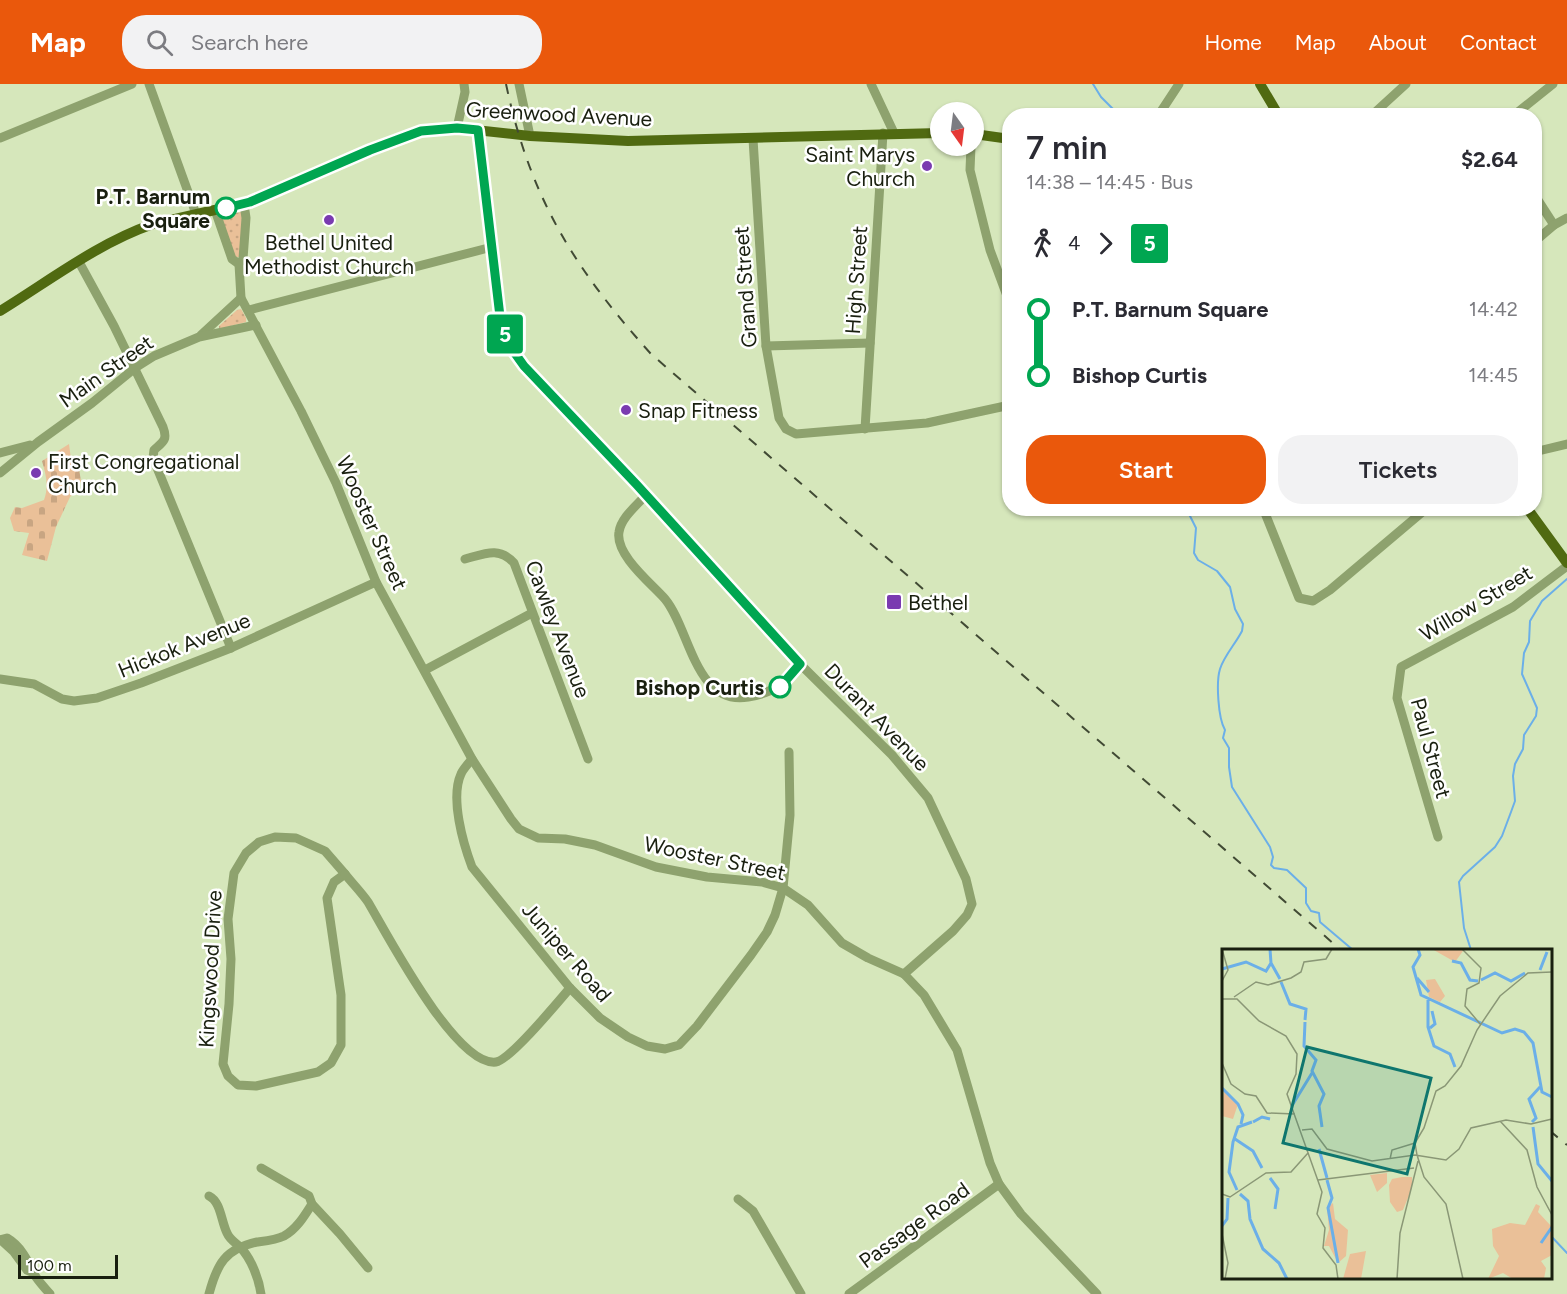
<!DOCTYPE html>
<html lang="en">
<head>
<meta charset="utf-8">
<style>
  :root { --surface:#fff; --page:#f2f2f3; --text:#2b2b33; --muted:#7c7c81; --accent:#ea580c }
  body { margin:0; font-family:Figtree,sans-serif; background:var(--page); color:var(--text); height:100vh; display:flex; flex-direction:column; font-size:22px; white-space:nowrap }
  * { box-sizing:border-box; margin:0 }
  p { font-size:20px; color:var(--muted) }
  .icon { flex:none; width:33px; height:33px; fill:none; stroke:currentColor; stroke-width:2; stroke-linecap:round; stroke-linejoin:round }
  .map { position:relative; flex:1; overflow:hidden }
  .drawer { position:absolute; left:1002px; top:24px; width:540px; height:408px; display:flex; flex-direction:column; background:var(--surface); border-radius:24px; box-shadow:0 2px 4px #0004 }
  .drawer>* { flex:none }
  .badge { padding:0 12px; border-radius:4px; font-size:21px; line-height:39px }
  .needle { width:39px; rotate:166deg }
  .controls { position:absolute; left:930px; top:18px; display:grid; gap:12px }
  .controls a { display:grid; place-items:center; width:54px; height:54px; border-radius:50%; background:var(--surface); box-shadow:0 2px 4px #0004; font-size:30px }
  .scale { position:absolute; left:18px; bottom:15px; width:100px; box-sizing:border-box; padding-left:6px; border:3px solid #191f0f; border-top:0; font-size:16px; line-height:21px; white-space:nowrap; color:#191f0f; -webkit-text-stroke:4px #fff; paint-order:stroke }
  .map>.badge { position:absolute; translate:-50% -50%; box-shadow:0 0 0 3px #fff }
  .legs { display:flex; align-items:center; gap:9px; height:66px; padding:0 24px; font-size:20px }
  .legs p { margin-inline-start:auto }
  .headline { display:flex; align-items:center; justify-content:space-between; height:102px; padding:0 24px }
  h1 { font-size:33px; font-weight:600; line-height:45px }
  .action { display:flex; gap:12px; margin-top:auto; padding:12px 24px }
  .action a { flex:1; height:69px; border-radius:24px; background:var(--accent); color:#fff; font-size:24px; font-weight:600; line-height:69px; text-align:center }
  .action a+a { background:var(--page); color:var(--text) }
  ul { padding:0 24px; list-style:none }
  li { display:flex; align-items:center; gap:21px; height:66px; font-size:22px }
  li i { display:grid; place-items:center; width:9px; height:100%; margin:0 8px; background:currentColor }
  li i::after { content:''; width:15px; height:15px; margin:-8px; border:4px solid; border-radius:50%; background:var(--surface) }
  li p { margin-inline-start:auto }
  li:first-child i { background:linear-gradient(#0000 50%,currentColor 0) }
  li:last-child i { background:linear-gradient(currentColor 50%,#0000 0) }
  header { display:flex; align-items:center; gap:36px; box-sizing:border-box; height:84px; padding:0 30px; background:var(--accent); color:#fff }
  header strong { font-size:28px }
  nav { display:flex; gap:33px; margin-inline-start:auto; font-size:21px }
  .search { width:420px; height:54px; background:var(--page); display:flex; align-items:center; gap:15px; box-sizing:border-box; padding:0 21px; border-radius:24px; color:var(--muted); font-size:22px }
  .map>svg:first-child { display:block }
  .cemetery { fill:url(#cemetery-stones) }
  .park { fill:url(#park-dots) }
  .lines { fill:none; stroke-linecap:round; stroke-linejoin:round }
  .stream { stroke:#6bafe8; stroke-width:2 }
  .minor { stroke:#8ea26e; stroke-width:9 }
  .major { stroke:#506a11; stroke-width:10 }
  .rail { stroke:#414a34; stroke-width:2; stroke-dasharray:10 10; stroke-linecap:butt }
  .line-1-casing { stroke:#fff; stroke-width:14 }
  .line-1 { stroke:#00a651; stroke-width:9 }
  .poi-dot { fill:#7a3bb0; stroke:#fff; stroke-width:2 }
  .stop-1-dot { fill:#fff; stroke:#00a651; stroke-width:3 }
  .labels { text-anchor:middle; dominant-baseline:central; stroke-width:5; stroke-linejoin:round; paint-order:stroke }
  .street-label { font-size:21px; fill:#191f0f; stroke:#fff }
  .poi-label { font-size:21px; fill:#191f0f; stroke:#fff; text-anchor:start }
  .stop-label { font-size:21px; font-weight:bold; fill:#191f0f; stroke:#fff; text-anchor:end }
  .inset-river { fill:none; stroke:#6bafe8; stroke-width:3 }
  .inset-road { fill:none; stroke:#8a9776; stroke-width:1.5 }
  .view { fill:#0f766e; fill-opacity:0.15; stroke:#0f766e; stroke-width:3 }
  .inset-edge { fill:none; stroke:#191f0f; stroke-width:3 }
</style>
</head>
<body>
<header>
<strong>Map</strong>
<div class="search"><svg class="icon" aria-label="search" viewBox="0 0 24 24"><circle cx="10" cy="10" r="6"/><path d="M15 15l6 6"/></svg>Search here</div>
<nav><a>Home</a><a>Map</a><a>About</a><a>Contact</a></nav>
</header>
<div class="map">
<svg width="1567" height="1210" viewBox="0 0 1567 1210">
  <defs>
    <pattern id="cemetery-stones" width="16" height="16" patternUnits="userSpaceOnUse" patternTransform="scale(1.5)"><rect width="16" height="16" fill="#eac098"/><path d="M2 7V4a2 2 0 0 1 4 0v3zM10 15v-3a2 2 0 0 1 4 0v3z" fill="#c8a582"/></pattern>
    <pattern id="park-dots" width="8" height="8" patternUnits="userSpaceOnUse" patternTransform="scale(1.5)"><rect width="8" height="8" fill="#eac098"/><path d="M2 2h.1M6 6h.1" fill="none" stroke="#c8a582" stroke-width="1.8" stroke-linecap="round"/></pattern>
  </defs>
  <rect width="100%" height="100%" fill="#d6e7bb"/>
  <!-- cemetery -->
  <path class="cemetery" d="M69 360 71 375 79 385 81 397 77 406 70 413 56 443 47 477 22 471 29 449 14 447 10 434 15 423 22 424 44 416C49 402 46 391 42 377Z"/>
  <!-- park -->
  <g class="park">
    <path d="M241 128 243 130 240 173H234L222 136 225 131Z"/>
    <path d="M241 225 246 234V238L219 245V242L237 226Z"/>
  </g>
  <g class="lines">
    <!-- stream -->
    <g class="stream">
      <path d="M1093 0 1101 13 1120 32"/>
      <path d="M1186 424 1196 444 1194 469 1198 476 1217 487 1230 503 1235 525 1243 540 1242 547C1236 559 1224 572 1220 585 1216 598 1218 634 1225 646L1223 654 1229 664V683L1232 703 1270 763 1273 773 1271 781 1274 784 1287 786 1306 804V819L1311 827 1319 829 1320 838 1353 866"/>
      <path d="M1471 866 1464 844 1459 798 1463 792 1495 763 1502 752 1511 728 1515 717 1513 692 1515 680 1523 665 1524 651 1536 632 1537 624 1522 590 1524 569 1529 558 1530 537 1542 517 1567 495"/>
      <path d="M1550 1151 1567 1169"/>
    </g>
    <!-- minor -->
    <g class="minor">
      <path d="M149 0 196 130"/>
      <path d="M519 0 530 52"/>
      <path d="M871 0 894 49"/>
      <path d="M1158 32 1179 0"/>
      <path d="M1371 32 1406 0"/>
      <path d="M1513 32 1553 0"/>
      <path d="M457 44 465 8 464 0"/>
      <path d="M478 46 501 241 509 261 524 282 637 401 800 580 892 671 928 714 966 795 972 820 967 831 953 847 904 890"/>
      <path d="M0 54 132 0"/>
      <path d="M753 55 766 262 779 334 786 345 796 350 927 339 1010 321"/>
      <path d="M971 62 970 86 990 166 1010 220"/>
      <path d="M1534 110 1554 141"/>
      <path d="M244 120 246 134 243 175 239 180 241 214 301 327 336 399 376 498 472 675 511 735 519 745 538 754 565 755 595 761 656 783 707 793 762 798 783 804 808 821 842 859 868 874 904 890 924 911 957 966 990 1079 999 1100 1021 1130 1097 1210"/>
      <path d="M215 126 232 175 239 180"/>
      <path d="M1534 158 1554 141 1567 134"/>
      <path d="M79 178 114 242 163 343C168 356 163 358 154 366L153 374 231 564"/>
      <path d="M249 226 492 163"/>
      <path d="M201 251 241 214"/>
      <path d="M766 262 870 259"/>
      <path d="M865 345 883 49"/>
      <path d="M1534 368 1567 360"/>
      <path d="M0 369 30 361"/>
      <path d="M0 389 38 358 92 319 135 284 154 272 199 253 256 241"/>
      <path d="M646 411C636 422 621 434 619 448 615 471 652 500 665 515 690 545 695 622 748 613 774 609 783 600 800 580"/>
      <path d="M1263 424 1299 514 1313 517 1330 506 1427 424"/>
      <path d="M465 475C484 470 499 462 514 479L588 675"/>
      <path d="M425 586 532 529"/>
      <path d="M0 595 34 600 62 615 74 617 97 614 141 599 231 564 376 498"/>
      <path d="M472 675C469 679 463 685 461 690 450 714 463 759 472 783L570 904 600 934 628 953 647 962 665 965 679 961 697 942 751 871 767 848 775 831 783 804 790 731 789 668"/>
      <path d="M275 753 296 754 325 767 345 790 334 798 327 814 341 911V961L331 979 318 988 256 1002 238 1001 228 992 223 980 229 920 231 875 228 835 234 789 246 769 259 758Z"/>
      <path d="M1438 753 1397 614 1401 583 1513 523 1567 482"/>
      <path d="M345 790C352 799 361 808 368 818 387 850 456 983 496 978 510 976 558 918 570 904"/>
      <path d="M261 1084 309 1112 312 1120 340 1150 368 1184"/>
      <path d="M209 1112C221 1118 221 1137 227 1149 230 1156 235 1158 240 1163 251 1174 259 1195 261 1210"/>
      <path d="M738 1115 753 1127 801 1210"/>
      <path d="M0 1156 7 1154C21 1162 28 1177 34 1190 38 1197 45 1204 50 1210"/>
      <path d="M1 1156 14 1168 27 1186 34 1189"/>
      <path d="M209 1210C217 1180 225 1165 257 1158 265 1157 276 1156 284 1152 297 1145 305 1131 312 1120"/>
      <path d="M849 1210 999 1100"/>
    </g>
    <!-- major -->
    <g class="major">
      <path d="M1260 0 1279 32"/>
      <path d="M974 50 1010 55"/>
      <path d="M0 227C49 197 98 159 153 140L250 118 397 55 421 47 438 44H457L530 52 628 57 940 49"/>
      <path d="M1527 424 1567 479"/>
    </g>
    <!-- rail -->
    <g class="rail">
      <path d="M506 0C530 114 574 184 651 270L1341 866"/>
      <path d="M1550 1047 1567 1061"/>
    </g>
  </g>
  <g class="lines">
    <!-- line-1 casing -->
    <g class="line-1-casing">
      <path id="line-1" d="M226 124 250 118 370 66 421 47 457 44 478 46 501 241 509 261 524 282 637 401 800 580 780 603"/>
    </g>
    <!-- line-1 -->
    <use href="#line-1" class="line-1"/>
  </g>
  <!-- markers -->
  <g class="poi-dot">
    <circle cx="927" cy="82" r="6"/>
    <circle cx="329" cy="136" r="6"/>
    <circle cx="626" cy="326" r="6"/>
    <circle cx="36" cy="389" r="6"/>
    <rect x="886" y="510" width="16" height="16" rx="3"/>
  </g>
  <g class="stop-1-dot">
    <circle cx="226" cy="124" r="10"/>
    <circle cx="780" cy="603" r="10"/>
  </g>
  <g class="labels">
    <!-- street labels -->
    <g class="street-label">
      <text transform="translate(559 30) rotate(3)">Greenwood Avenue</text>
      <text transform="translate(856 196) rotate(-86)">High Street</text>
      <text transform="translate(745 203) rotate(-94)">Grand Street</text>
      <text transform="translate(106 287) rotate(-35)">Main Street</text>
      <text transform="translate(372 439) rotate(66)">Wooster Street</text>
      <text transform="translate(1476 519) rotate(-31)">Willow Street</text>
      <text transform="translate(558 545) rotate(69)">Cawley Avenue</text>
      <text transform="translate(184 561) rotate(-22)">Hickok Avenue</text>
      <text transform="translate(877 633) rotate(46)">Durant Avenue</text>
      <text transform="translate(1431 664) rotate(75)">Paul Street</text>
      <text transform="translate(715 774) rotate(12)">Wooster Street</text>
      <text transform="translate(567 868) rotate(49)">Juniper Road</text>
      <text transform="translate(210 885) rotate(-87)">Kingswood Drive</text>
      <text transform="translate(914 1141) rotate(-36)">Passage Road</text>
    </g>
    <!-- poi labels -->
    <g class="poi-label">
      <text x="915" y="70" text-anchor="end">Saint Marys<tspan x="915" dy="24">Church</tspan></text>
      <text x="329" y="158" text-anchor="middle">Bethel United<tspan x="329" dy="24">Methodist Church</tspan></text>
      <text x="638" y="326">Snap Fitness</text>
      <text x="48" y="377">First Congregational<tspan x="48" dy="24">Church</tspan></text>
      <text x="908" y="518">Bethel</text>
    </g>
    <!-- stop labels -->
    <g class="stop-label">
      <text x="210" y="112">P.T. Barnum<tspan x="210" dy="24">Square</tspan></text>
      <text x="764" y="603">Bishop Curtis</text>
    </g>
  </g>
  <!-- overview -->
  <g transform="translate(1222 865)">
    <rect width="330" height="330" fill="#d6e7bb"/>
    <path d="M213 30 223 47 218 53 207 48 204 31ZM111 254 113 270 126 281 124 307 116 314 107 297H102L107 281 105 259Z" fill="#eac098"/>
    <path d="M165 224V234L155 243 148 226ZM144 302 139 330H121L128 305Z" fill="#eac098"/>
    <path d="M210 0H239L241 2 233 13ZM2 139 16 155 11 170 0 167ZM180 228H190V239L181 261 175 263 168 253 167 236 170 230ZM314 255 318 257 316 263 330 278V306L319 312 324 319 322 330H291L281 324 266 330 277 307 271 297 270 280 288 274 303 276Z" fill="#eac098"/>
    <path class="inset-river" d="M48 0 49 14 58 30M196 0 198 6 191 18 199 46 280 84 293 80 302 83 311 94 320 143 330 148M230 12 239 14 248 31 256 32M0 20 24 13 44 22 49 14M318 21 325 3M195 29 207 43M259 31 273 24 289 32 303 24M59 33 68 55 84 60 83 71M206 51V78L212 97 228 105 233 118M83 73 82 97 94 111 90 122 102 145 97 157 100 178M208 79 213 75 210 62M0 139 16 155 21 166 19 175M71 155 90 124M31 173 40 168 48 170M310 173 314 169 307 150 318 138M311 178 316 215 330 232M13 190 31 202 40 219M97 200 105 229M48 229 56 240 53 260M105 231 110 249 106 259 116 314M15 241 7 223 11 193 16 178 30 173M18 245 26 252 28 270 41 300 57 314 65 330M0 277 5 270 6 249M319 294 330 278"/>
    <path class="inset-road" d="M240 0 259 19 257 34 245 40 243 57 259 76M0 32 6 21 0 0M12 48 34 33 46 36 69 29 79 23 82 13 104 10 110 0M0 50H15L37 72 64 87 75 105 74 125 65 145 100 243 95 265 103 279 101 299 114 316 116 330M0 114 9 135 23 145 34 147 45 164 73 165M278 172 305 201 315 238 330 266M80 181 90 180 105 200 150 212 193 206 224 211 237 200 249 179 284 171 309 175 330 170M195 206 202 228 224 255 241 330M195 206 193 194 202 179 214 142 223 137 239 117 255 81 278 47 306 24 330 23M168 210 170 201 193 194M96 231 192 219M0 245 8 248 44 224 69 223 86 204M0 285 6 314 3 330M175 330 178 284 196 212"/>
    <path class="view" d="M85 98 209 129 185 225 61 194Z"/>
    <rect width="330" height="330" class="inset-edge"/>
  </g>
</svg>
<div class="controls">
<a><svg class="needle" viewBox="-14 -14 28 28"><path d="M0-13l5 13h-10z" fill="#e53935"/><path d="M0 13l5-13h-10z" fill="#7c7c81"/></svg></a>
</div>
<div class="scale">100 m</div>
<b class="badge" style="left:505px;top:250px;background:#00a651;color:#fff">5</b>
<section class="drawer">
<div class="headline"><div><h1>7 min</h1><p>14:38 – 14:45 · Bus</p></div><b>$2.64</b></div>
<div class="legs"><svg class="icon" aria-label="walk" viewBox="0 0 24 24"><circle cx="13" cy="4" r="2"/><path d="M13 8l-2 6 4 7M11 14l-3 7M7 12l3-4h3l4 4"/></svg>4<svg class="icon" aria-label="forward" viewBox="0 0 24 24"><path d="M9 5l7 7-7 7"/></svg><b class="badge" style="background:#00a651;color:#fff">5</b></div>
<ul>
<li><i style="color:#00a651"></i><b>P.T. Barnum Square</b><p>14:42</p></li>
<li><i style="color:#00a651"></i><b>Bishop Curtis</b><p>14:45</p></li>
</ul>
<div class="action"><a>Start</a><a>Tickets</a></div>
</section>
</div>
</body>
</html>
